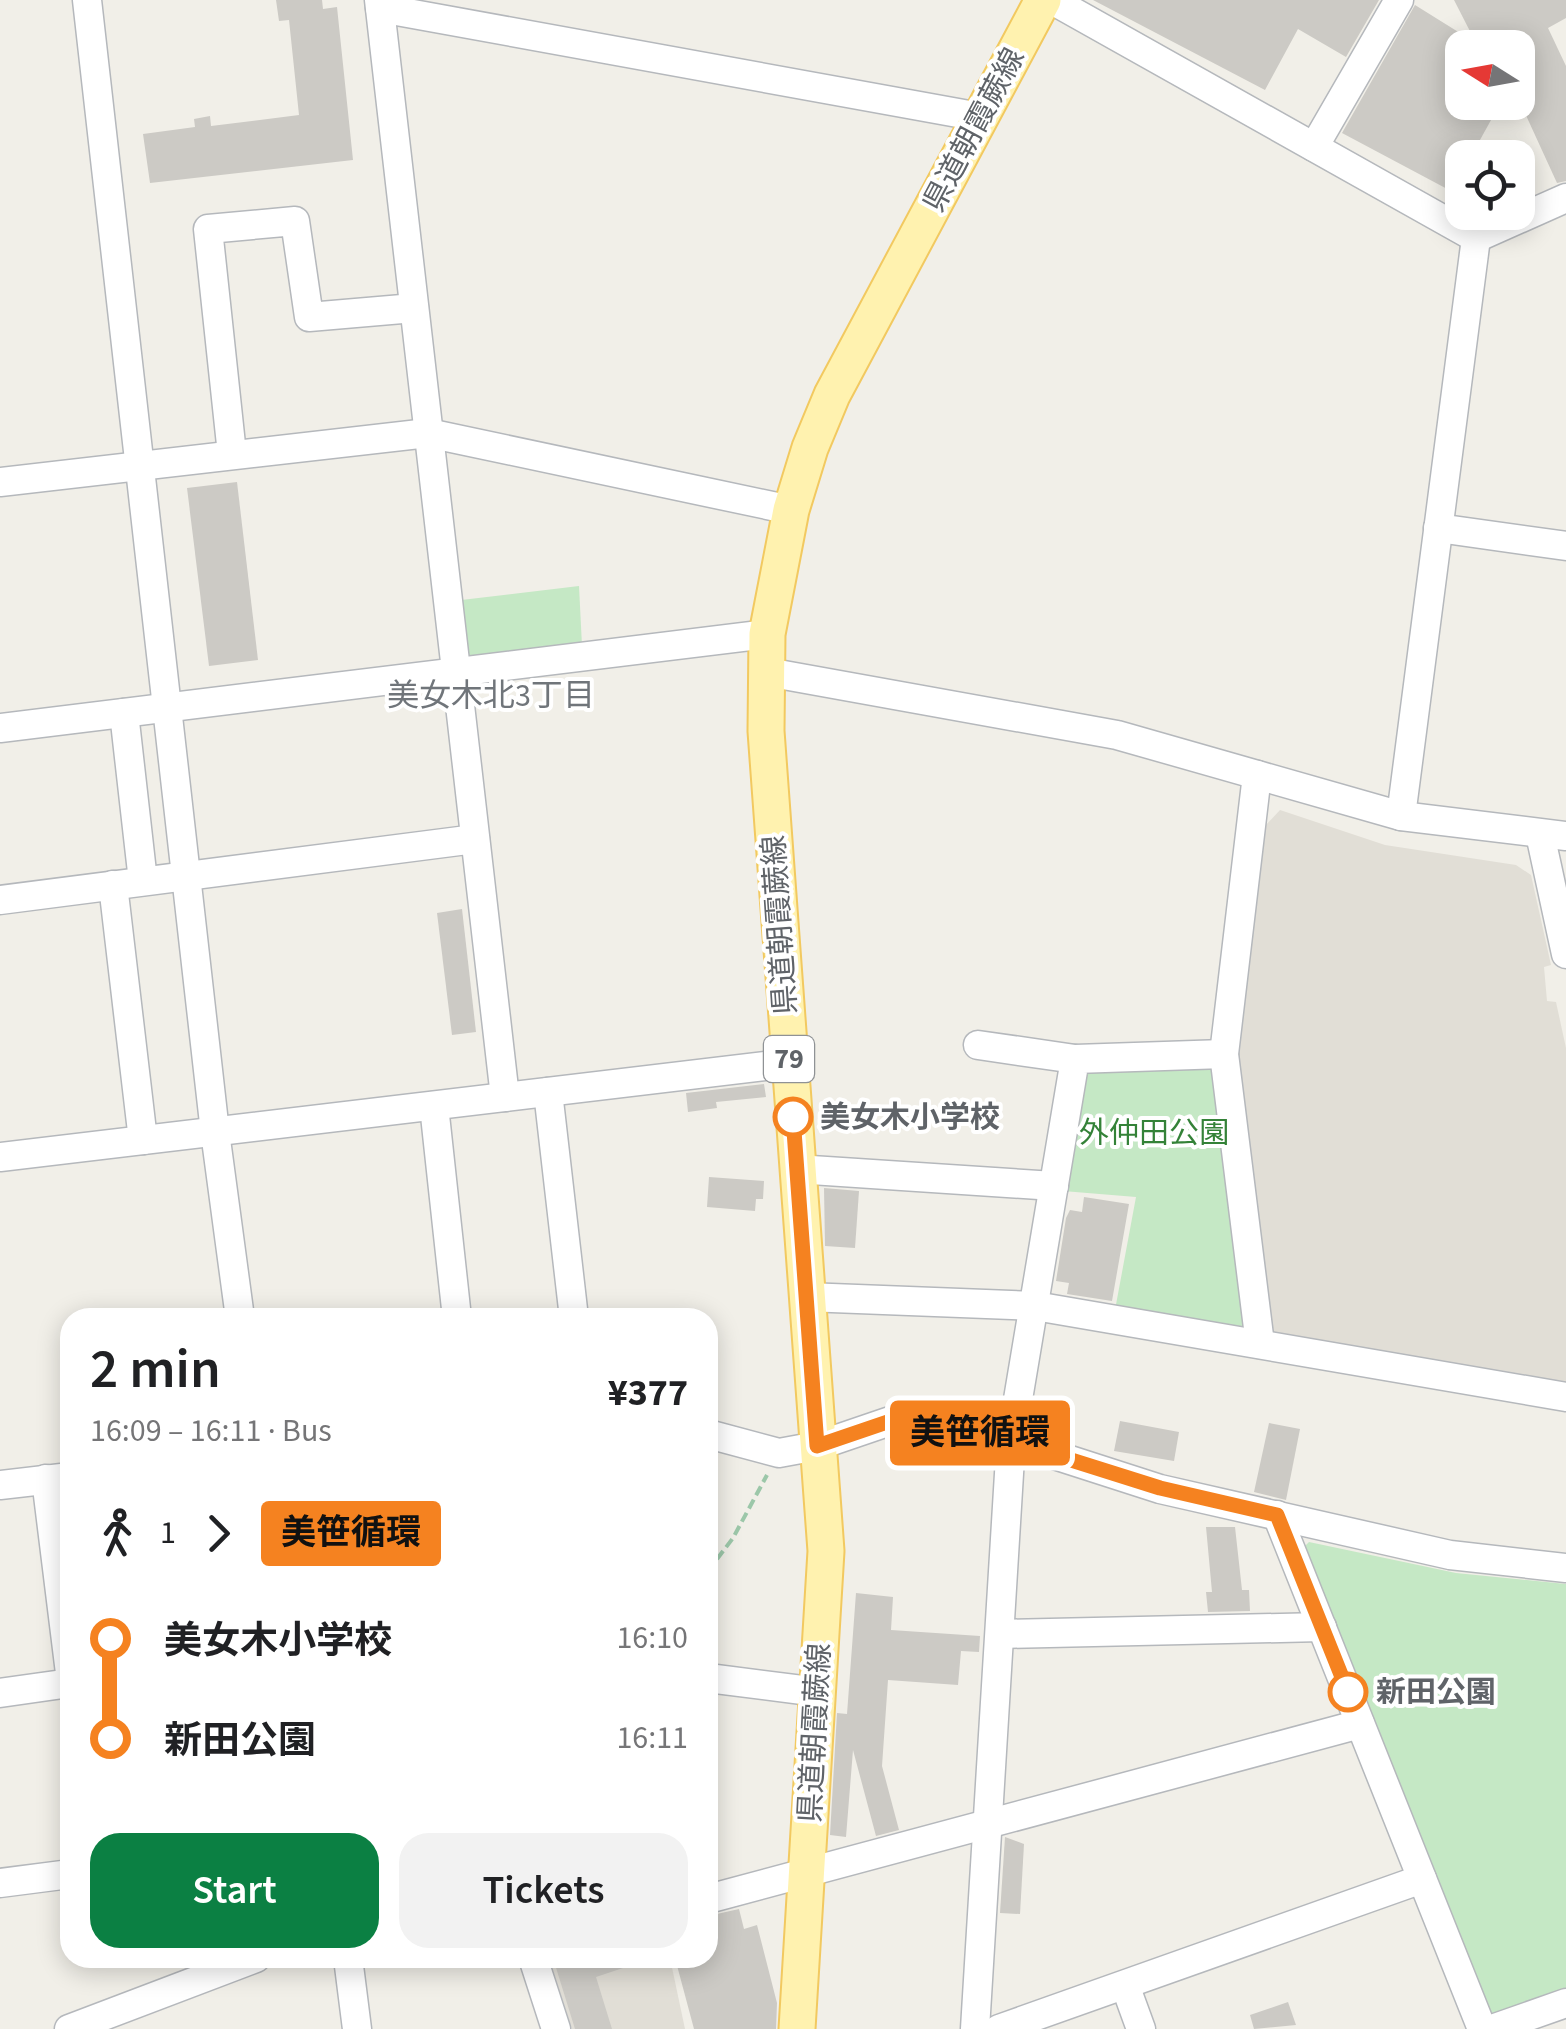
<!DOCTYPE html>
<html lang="en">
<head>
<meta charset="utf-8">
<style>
  :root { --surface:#fff; --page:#f2f2f2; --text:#202124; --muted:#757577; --accent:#0b8043 }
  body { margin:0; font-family:"Source Sans 3","Noto Sans JP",sans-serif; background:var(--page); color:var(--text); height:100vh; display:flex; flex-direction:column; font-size:38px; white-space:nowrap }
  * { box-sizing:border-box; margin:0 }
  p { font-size:32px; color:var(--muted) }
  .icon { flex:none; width:55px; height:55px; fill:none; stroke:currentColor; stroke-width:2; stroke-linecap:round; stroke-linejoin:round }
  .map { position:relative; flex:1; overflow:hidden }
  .sheet { position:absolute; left:60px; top:1308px; width:658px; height:660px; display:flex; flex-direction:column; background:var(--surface); border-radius:30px; box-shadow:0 5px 25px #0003 }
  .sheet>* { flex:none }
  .badge { padding:0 20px; border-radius:8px; font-size:35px; line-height:65px }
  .needle { width:65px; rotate:281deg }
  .controls { position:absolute; left:1445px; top:30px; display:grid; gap:20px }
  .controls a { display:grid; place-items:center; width:90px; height:90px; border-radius:20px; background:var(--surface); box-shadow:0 5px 25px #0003; font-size:50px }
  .map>.badge { position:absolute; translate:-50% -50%; box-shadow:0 0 0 5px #fff }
  .legs { display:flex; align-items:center; gap:15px; height:110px; padding:0 30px; font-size:32px }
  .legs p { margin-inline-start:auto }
  .summary { display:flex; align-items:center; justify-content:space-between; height:170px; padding:0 30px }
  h1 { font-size:55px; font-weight:600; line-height:75px }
  .primary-button { display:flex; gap:20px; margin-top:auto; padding:20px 30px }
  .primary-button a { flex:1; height:115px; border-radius:30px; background:var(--accent); color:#fff; font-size:40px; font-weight:600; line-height:115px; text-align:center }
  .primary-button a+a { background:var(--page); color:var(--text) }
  ul { padding:0 30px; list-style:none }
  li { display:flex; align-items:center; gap:35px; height:100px; font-size:38px }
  li i { display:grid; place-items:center; width:15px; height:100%; margin:0 12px; background:currentColor }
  li i::after { content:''; width:25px; height:25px; margin:-12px; border:8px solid; border-radius:50%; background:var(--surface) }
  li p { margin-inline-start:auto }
  li:first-child i { background:linear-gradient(#0000 50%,currentColor 0) }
  li:last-child i { background:linear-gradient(currentColor 50%,#0000 0) }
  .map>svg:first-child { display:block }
  .education { fill:#e1ded6 }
  .green { fill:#c5e8c5 }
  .building { fill:#cccac5 }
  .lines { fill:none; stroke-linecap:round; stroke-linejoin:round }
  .minor-casing { stroke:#b5b8bc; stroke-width:31 }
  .major-casing { stroke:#f2c960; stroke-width:39 }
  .path { stroke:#9cc7a9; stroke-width:4; stroke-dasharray:10 5; stroke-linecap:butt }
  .minor { stroke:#fff; stroke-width:28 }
  .major { stroke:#fff2af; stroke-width:35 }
  .line-1-casing { stroke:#fff; stroke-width:22 }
  .line-1 { stroke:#f58220; stroke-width:15 }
  .stop-1-dot { fill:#fff; stroke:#f58220; stroke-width:5 }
  .labels { text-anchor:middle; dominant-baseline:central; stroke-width:8; stroke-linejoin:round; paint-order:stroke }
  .shield { fill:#fff; stroke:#8f9295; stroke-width:2.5 }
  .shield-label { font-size:28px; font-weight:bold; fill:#5f6368 }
  .street-label { font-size:30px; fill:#5f6368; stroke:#fff }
  .stop-label { font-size:30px; font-weight:bold; fill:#5f6368; stroke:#fff; text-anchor:start }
  .park-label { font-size:30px; fill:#348238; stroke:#fff }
  .neighbourhood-label { font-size:32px; fill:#70757a; stroke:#fff }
</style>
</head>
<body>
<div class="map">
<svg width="1566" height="2029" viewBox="0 0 1566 2029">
  <rect width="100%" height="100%" fill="#f1efe8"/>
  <!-- education -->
  <g class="education">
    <path d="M1280 810 1385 845 1516 865 1531 875 1551 965 1544 967 1547 1001 1556 1002 1566 1048V1386L1275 1335 1266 1328 1231 1051 1264 827Z"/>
    <path d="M549 1958H670L685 2029H572Z"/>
  </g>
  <!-- green -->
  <g class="green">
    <path d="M579 586 582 646 460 659 453 601Z"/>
    <path d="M1204 1064 1216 1072 1248 1323 1239 1333 1115 1310 1136 1197 1063 1191 1081 1078 1089 1068Z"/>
    <path d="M1309 1542 1456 1573 1566 1584V1992L1493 2015 1485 2014 1301 1550Z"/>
  </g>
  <!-- building -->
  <g class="building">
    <path d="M276 0H322L323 9 337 7 353 160 150 183 143 134 195 127 194 119 210 116 211 126 299 115 289 20 279 21Z"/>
    <path d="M1093 0H1379L1346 57 1298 29 1265 90Z"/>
    <path d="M1454 0H1566V18L1548 28 1566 66V181L1557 183 1524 111 1518 113V48H1462V59L1450 80 1462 87V102H1501L1470 158H1462V171L1451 191 1342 133 1415 5 1476 43Z"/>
    <path d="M237 482 258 660 209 666 187 488Z"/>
    <path d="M462 909 476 1032 452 1035 437 913Z"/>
    <path d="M764 1084 766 1097 716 1102 717 1108 688 1112 686 1093Z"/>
    <path d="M709 1177 764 1181 763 1199H756L755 1211 707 1207Z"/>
    <path d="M824 1188 859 1191 855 1248 825 1246Z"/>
    <path d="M1084 1197 1129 1204 1112 1301 1067 1294 1069 1283 1056 1281 1066 1218 1070 1210 1082 1212Z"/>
    <path d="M1120 1421 1179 1432 1174 1461 1114 1451Z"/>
    <path d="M1269 1423 1300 1429 1286 1500 1254 1492Z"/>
    <path d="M1206 1527H1235L1242 1590H1249L1250 1611 1208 1612 1206 1592H1212Z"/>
    <path d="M856 1593 893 1597 891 1630 980 1636 979 1652 961 1651 958 1685 888 1680 882 1766 899 1830 876 1836 853 1750 846 1837 830 1835 837 1713 847 1714Z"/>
    <path d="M1005 1837 1024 1844 1020 1914 1000 1913Z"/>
    <path d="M739 1909 744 1929 757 1925 777 2003 776 2029H694L675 1958H708V1916Z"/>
    <path d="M553 1958H646L647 1960 596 1977 612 2029H575Z"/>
    <path d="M1288 2002 1296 2025 1254 2029 1250 2015Z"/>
  </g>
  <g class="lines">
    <!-- minor casing -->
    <g class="minor-casing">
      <g id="minor">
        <path d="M87 0 215 1132 240 1318"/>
        <path d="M379 0 505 1097"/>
        <path d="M1052 0 1476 238 1566 198"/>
        <path d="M380 8 980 117"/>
        <path d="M1314 147 1399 0"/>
        <path d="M232 454 208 229 295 221 309 317 414 308"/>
        <path d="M0 482 428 433 791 510"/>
        <path d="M1438 528 1566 546"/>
        <path d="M767 672 1117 735 1401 816 1566 836"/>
        <path d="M124 713 143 881"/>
        <path d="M0 728 767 634"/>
        <path d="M1257 775 1224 1054 1260 1344"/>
        <path d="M1401 816 1476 238"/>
        <path d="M1540 834 1566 954"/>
        <path d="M113 885 143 1140"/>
        <path d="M0 900 475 839"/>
        <path d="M978 1045 1075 1059"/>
        <path d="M548 1092 574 1318"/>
        <path d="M434 1106 457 1318"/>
        <path d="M0 1157 790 1063"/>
        <path d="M796 1169 1054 1186"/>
        <path d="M806 1297 1035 1306 1566 1397"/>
        <path d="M708 1434 779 1453 817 1446 905 1416 1011 1441 1160 1489 1450 1555 1566 1568"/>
        <path d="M46 1479 70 1673"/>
        <path d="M0 1485 70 1477"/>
        <path d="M1277 1515 1482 2029"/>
        <path d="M1000 1634 1322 1627"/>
        <path d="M708 1678 818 1692"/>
        <path d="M0 1693 70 1683"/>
        <path d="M0 1883 70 1874"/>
        <path d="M708 1899 1360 1724"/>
        <path d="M348 1958 357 2029"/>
        <path d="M533 1958 556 2029"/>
        <path d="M1125 1985 1141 2029"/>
        <path d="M69 2029 256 1958"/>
        <path d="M975 2029 1011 1441 1075 1059 1224 1054"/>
        <path d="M999 2029 1422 1879"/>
        <path d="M1492 2029 1566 2003"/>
      </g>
    </g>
    <!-- major casing -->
    <g class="major-casing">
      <path id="major" d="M797 2029 826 1551 766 731 767 634 791 510 810 448 832 395 1043 0"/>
    </g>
    <!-- path -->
    <path class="path" d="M708 1571 733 1538 767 1475"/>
    <!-- minor -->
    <use href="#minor" class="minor"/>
    <!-- major -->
    <use href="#major" class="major"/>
  </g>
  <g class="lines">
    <!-- line-1 casing -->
    <g class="line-1-casing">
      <path id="line-1" d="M793 1117 817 1446 905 1416 1011 1441 1160 1488 1277 1515 1348 1692"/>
    </g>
    <!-- line-1 -->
    <use href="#line-1" class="line-1"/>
  </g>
  <!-- markers -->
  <g class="stop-1-dot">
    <circle cx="793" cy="1117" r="18"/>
    <circle cx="1348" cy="1692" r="18"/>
  </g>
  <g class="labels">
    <!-- shield labels -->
    <rect class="shield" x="764" y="1036" width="50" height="46" rx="8"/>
    <g class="shield-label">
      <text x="789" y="1059">79</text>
    </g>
    <!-- street labels -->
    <g class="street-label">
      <text transform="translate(974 130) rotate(-62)">県道朝霞蕨線</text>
      <text transform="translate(780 925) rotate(-94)">県道朝霞蕨線</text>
      <text transform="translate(815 1733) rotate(-87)">県道朝霞蕨線</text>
    </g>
    <!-- stop labels -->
    <g class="stop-label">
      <text x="820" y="1117">美女木小学校</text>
      <text x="1376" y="1692">新田公園</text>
    </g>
    <!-- park labels -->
    <g class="park-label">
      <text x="1154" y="1133">外仲田公園</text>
    </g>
    <!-- neighbourhood labels -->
    <g class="neighbourhood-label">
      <text x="491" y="696">美女木北3丁目</text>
    </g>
  </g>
</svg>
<div class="controls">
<a><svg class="needle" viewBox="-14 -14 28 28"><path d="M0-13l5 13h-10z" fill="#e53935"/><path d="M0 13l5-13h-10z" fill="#757577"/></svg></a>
<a><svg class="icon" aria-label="locate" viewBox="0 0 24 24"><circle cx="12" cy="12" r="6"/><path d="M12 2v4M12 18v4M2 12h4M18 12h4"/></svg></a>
</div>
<b class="badge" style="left:980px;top:1433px;background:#f58220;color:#111">美笹循環</b>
<section class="sheet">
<div class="summary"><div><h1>2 min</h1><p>16:09 – 16:11 · Bus</p></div><b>¥377</b></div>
<div class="legs"><svg class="icon" aria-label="walk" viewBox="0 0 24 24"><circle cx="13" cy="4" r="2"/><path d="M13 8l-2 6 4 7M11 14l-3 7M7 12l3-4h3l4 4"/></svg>1<svg class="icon" aria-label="forward" viewBox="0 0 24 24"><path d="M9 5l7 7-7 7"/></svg><b class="badge" style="background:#f58220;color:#111">美笹循環</b></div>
<ul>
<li><i style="color:#f58220"></i><b>美女木小学校</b><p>16:10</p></li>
<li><i style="color:#f58220"></i><b>新田公園</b><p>16:11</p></li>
</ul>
<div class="primary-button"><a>Start</a><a>Tickets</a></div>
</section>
</div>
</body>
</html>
